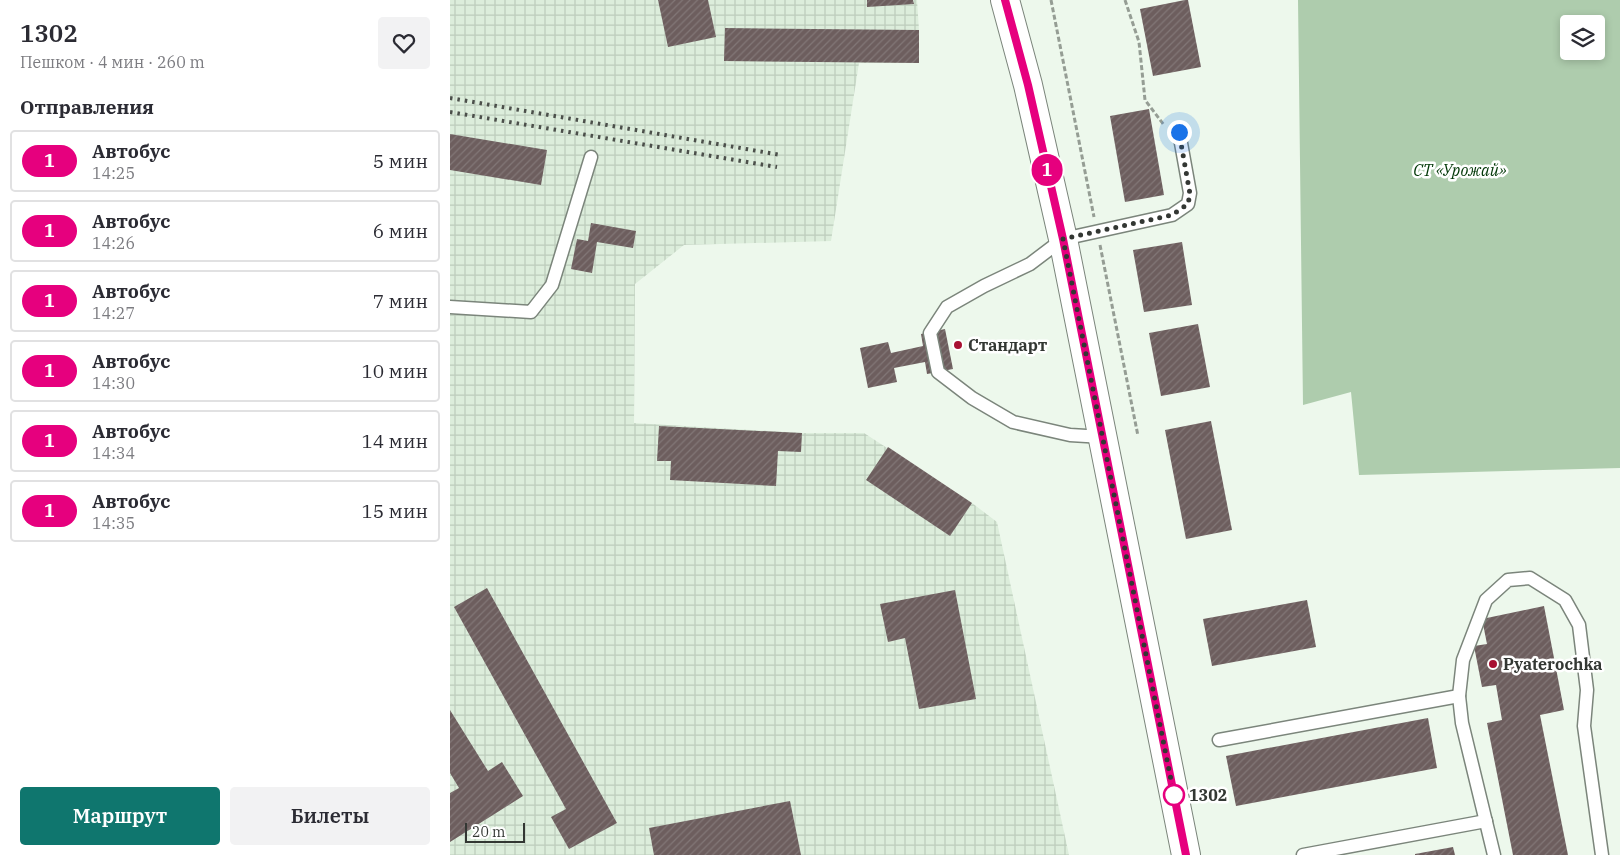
<!DOCTYPE html>
<html lang="ru">
<head>
<meta charset="utf-8">
<style>
  :root { --surface:#fff; --page:#f2f2f3; --text:#2b2b33; --muted:#7c7c81; --line:#e1e1e2; --accent:#0f766e }
  body { margin:0; font-family:"IBM Plex Serif",serif; background:var(--page); color:var(--text); height:100vh; display:flex; flex-direction:column; font-size:19px; white-space:nowrap }
  * { box-sizing:border-box; margin:0 }
  p { font-size:16px; color:var(--muted) }
  .icon { flex:none; width:28px; height:28px; fill:none; stroke:currentColor; stroke-width:2; stroke-linecap:round; stroke-linejoin:round }
  .map { position:relative; flex:1; overflow:hidden }
  .side { display:flex; flex-direction:column; background:var(--surface); width:450px }
  .side>* { flex:none }
  .badge { padding:0 10px; border-radius:16px; font-size:18px; line-height:32px }
  .controls { position:absolute; left:1110px; top:15px; display:grid; gap:10px }
  .controls a { display:grid; place-items:center; width:45px; height:45px; border-radius:5px; background:var(--surface); box-shadow:0 2px 8px #0003; font-size:25px }
  .scale { position:absolute; left:15px; bottom:12px; width:60px; box-sizing:border-box; padding-left:5px; border:2px solid #333733; border-top:0; font-size:14px; line-height:18px; white-space:nowrap; color:#333733; -webkit-text-stroke:4px #fff; paint-order:stroke }
  .you { position:absolute; width:25px; height:25px; margin:-12px; border:4px solid #fff; border-radius:50%; background:#1a73e8; box-shadow:0 0 0 8px #1a73e833 }
  .map>.badge { position:absolute; translate:-50% -50%; box-shadow:0 0 0 2px #fff }
  h2 { padding:0 20px; font-size:19px; line-height:45px }
  .round { display:grid; place-items:center; flex:none; width:52px; height:52px; border-radius:5px; background:var(--page) }
  .summary { display:flex; align-items:center; justify-content:space-between; height:85px; padding:0 20px }
  h1 { font-size:24px; font-weight:600; line-height:38px }
  .action { display:flex; gap:10px; margin-top:auto; padding:10px 20px }
  .action a { flex:1; height:58px; border-radius:5px; background:var(--accent); color:#fff; font-size:20px; font-weight:600; line-height:58px; text-align:center }
  .action a+a { background:var(--page); color:var(--text) }
  ul { padding:0; list-style:none }
  li { display:flex; align-items:center; gap:15px; height:62px; margin:0 10px 8px; padding:0 10px; border:2px solid var(--line); border-radius:5px }
  li div { flex:1 }
  li b { display:block; font-size:19px }
  li em { font-style:normal }
  li .badge { min-width:55px; font-weight:700; text-align:center }
  main { display:flex; flex:1; min-height:0 }
  .map>svg:first-child { display:block }
  .industrial { fill:url(#industrial-grid) }
  .green { fill:#aeccad; fill-rule:evenodd }
  .building { fill:url(#building-hatch) }
  .lines { fill:none; stroke-linecap:round; stroke-linejoin:round }
  .service-casing { stroke:#7b857b; stroke-width:15 }
  .secondary-casing { stroke:#7b857b; stroke-width:30 }
  .path { stroke:#959d94; stroke-width:3; stroke-dasharray:5 2.5; stroke-linecap:butt }
  .service { stroke:#fff; stroke-width:12 }
  .secondary { stroke:#fff; stroke-width:28 }
  .rail { stroke:#4b4f4a; stroke-width:4; stroke-dasharray:2.5 5; stroke-linecap:butt }
  .line-casing { stroke:#fff; stroke-width:11 }
  .line { stroke:#e6007e; stroke-width:8 }
  .walk { stroke:#333733; stroke-width:5; stroke-dasharray:0 9 }
  .poi-dot { fill:#a81032; stroke:#fff; stroke-width:2 }
  .stop-dot { fill:#fff; stroke:#e6007e; stroke-width:2.5 }
  .labels { text-anchor:middle; dominant-baseline:central; stroke-width:5; stroke-linejoin:round; paint-order:stroke }
  .park-label { font-size:16px; font-style:italic; fill:#003706; stroke:#fff }
  .poi-label { font-size:16px; font-weight:bold; fill:#333733; stroke:#fff; text-anchor:start }
  .stop-label { font-size:16px; font-weight:bold; fill:#333733; stroke:#fff; text-anchor:start }
</style>
</head>
<body>
<main>
<section class="side">
<div class="summary"><div><h1>1302</h1><p>Пешком · 4 мин · 260 m</p></div><a class="round"><svg class="icon" aria-label="heart" viewBox="0 0 24 24"><path d="M12 20l-8-8c-3-5 5-10 8-4 3-6 11-1 8 4z"/></svg></a></div>
<h2>Отправления</h2>
<ul>
<li><span class="badge" style="background:#e6007e;color:#fff">1</span><div><b>Автобус</b><p>14:25</p></div><em>5 мин</em></li>
<li><span class="badge" style="background:#e6007e;color:#fff">1</span><div><b>Автобус</b><p>14:26</p></div><em>6 мин</em></li>
<li><span class="badge" style="background:#e6007e;color:#fff">1</span><div><b>Автобус</b><p>14:27</p></div><em>7 мин</em></li>
<li><span class="badge" style="background:#e6007e;color:#fff">1</span><div><b>Автобус</b><p>14:30</p></div><em>10 мин</em></li>
<li><span class="badge" style="background:#e6007e;color:#fff">1</span><div><b>Автобус</b><p>14:34</p></div><em>14 мин</em></li>
<li><span class="badge" style="background:#e6007e;color:#fff">1</span><div><b>Автобус</b><p>14:35</p></div><em>15 мин</em></li>
</ul>
<div class="action"><a>Маршрут</a><a>Билеты</a></div>
</section>
<div class="map">
<svg width="1170" height="855" viewBox="0 0 1170 855">
  <defs>
    <pattern id="industrial-grid" width="8" height="8" patternUnits="userSpaceOnUse" patternTransform="scale(1.25)"><rect width="8" height="8" fill="#dceddb"/><path d="M0 4h8M4 0v8" fill="none" stroke="#bdccbc"/></pattern>
    <pattern id="building-hatch" width="6" height="6" patternUnits="userSpaceOnUse" patternTransform="scale(1.25)"><rect width="6" height="6" fill="#6d5e5e"/><path d="M-1 1l2-2M0 6l6-6M5 7l2-2" fill="none" stroke="#827777"/></pattern>
  </defs>
  <rect width="100%" height="100%" fill="#edf8ec"/>
  <!-- industrial -->
  <path class="industrial" d="M0 0H467L469 30V63H409L381 241 234 245 185 284 184 423 352 433H414L522 503 547 522 619 855H0Z"/>
  <!-- green -->
  <path class="green" d="M848 0H1170V468L909 475 901 392 853 405ZM1119 24H1146V51H1119Z"/>
  <!-- building -->
  <g class="building">
    <path d="M208 0H258L266 37 218 47Z"/>
    <path d="M417 0H463L464 4 417 7Z"/>
    <path d="M735 0H738L751 67 703 76 690 9Z"/>
    <path d="M275 28 469 30V63L274 61Z"/>
    <path d="M699 109 714 195 675 202 660 116Z"/>
    <path d="M0 134 97 150 91 185 0 170Z"/>
    <path d="M141 223 186 231 183 248 147 242 142 273 121 269 127 239 138 241Z"/>
    <path d="M732 242 742 305 694 312 683 250Z"/>
    <path d="M748 324 760 387 711 396 699 333Z"/>
    <path d="M495 329 503 369 477 374 475 362 444 368 447 382 418 388 410 348 438 342 441 353 473 346 471 334Z"/>
    <path d="M761 421 782 530 736 539 715 430Z"/>
    <path d="M209 426 352 433 351 452 328 451 326 486 220 480 221 461H207Z"/>
    <path d="M438 447 522 503 500 536 416 480Z"/>
    <path d="M37 588 167 823 119 849 101 817 116 809 4 607Z"/>
    <path d="M505 590 526 699 469 709 455 638 438 642 430 604Z"/>
    <path d="M857 600 866 647 762 666 753 619Z"/>
    <path d="M1094 606 1114 710 1090 715 1118 855H1063L1037 723 1052 720 1046 685 1032 687 1024 646 1037 644 1032 619Z"/>
    <path d="M0 710 38 771 52 762 73 796 0 842V793L9 788 0 773Z"/>
    <path d="M978 718 987 768 786 806 776 756Z"/>
    <path d="M340 801 351 855H204L199 828Z"/>
    <path d="M1003 847 1005 855H965V854Z"/>
  </g>
  <g class="lines">
    <!-- service casing -->
    <g class="service-casing">
      <g id="service">
        <path d="M0 307 81 312 102 285 141 157"/>
        <path d="M653 437 620 435 563 422 522 398 488 372 480 333 497 307 534 286 580 264 613 239 722 215 738 204 740 193 729 132"/>
        <path d="M769 740 1009 696"/>
        <path d="M853 855 1036 821"/>
        <path d="M1044 855 1012 723 1009 696 1013 660 1036 600 1058 580 1080 578 1115 600 1129 625 1137 690 1134 726 1152 855"/>
      </g>
    </g>
    <!-- secondary casing -->
    <g class="secondary-casing">
      <path id="secondary" d="M555 0 578 85 613 239 736 855"/>
    </g>
    <!-- path -->
    <g class="path">
      <path d="M601 0 644 217"/>
      <path d="M675 0 689 42 695 100 714 125"/>
      <path d="M650 245 688 436"/>
    </g>
    <!-- service -->
    <use href="#service" class="service"/>
    <!-- secondary -->
    <use href="#secondary" class="secondary"/>
    <!-- rail -->
    <g class="rail">
      <path d="M0 98 331 155"/>
      <path d="M0 112 327 167"/>
    </g>
  </g>
  <g class="lines">
    <!-- line casing -->
    <g class="line-casing">
      <path id="line" d="M555 0 578 85 613 239 736 855"/>
    </g>
    <!-- line -->
    <use href="#line" class="line"/>
    <!-- walk -->
    <path class="walk" d="M724 795 613 239 722 215 738 204 740 194 729 132"/>
  </g>
  <!-- markers -->
  <g class="poi-dot">
    <circle cx="508" cy="345" r="5"/>
    <circle cx="1043" cy="664" r="5"/>
  </g>
  <circle class="stop-dot" cx="724" cy="795" r="10"/>
  <g class="labels">
    <!-- park labels -->
    <g class="park-label">
      <text x="1010" y="170">СТ «Урожай»</text>
    </g>
    <!-- poi labels -->
    <g class="poi-label">
      <text x="518" y="345">Стандарт</text>
      <text x="1053" y="664">Pyaterochka</text>
    </g>
    <!-- stop labels -->
    <g class="stop-label">
      <text x="739" y="795">1302</text>
    </g>
  </g>
</svg>
<div class="controls">
<a><svg class="icon" aria-label="layers" viewBox="0 0 24 24"><path d="M12 4l9 5-9 5-9-5zM3 14l9 5 9-5"/></svg></a>
</div>
<div class="scale">20 m</div>
<div class="you" style="left:729px;top:132px"></div>
<b class="badge" style="left:597px;top:170px;background:#e6007e;color:#fff">1</b>
</div>
</main>
</body>
</html>
